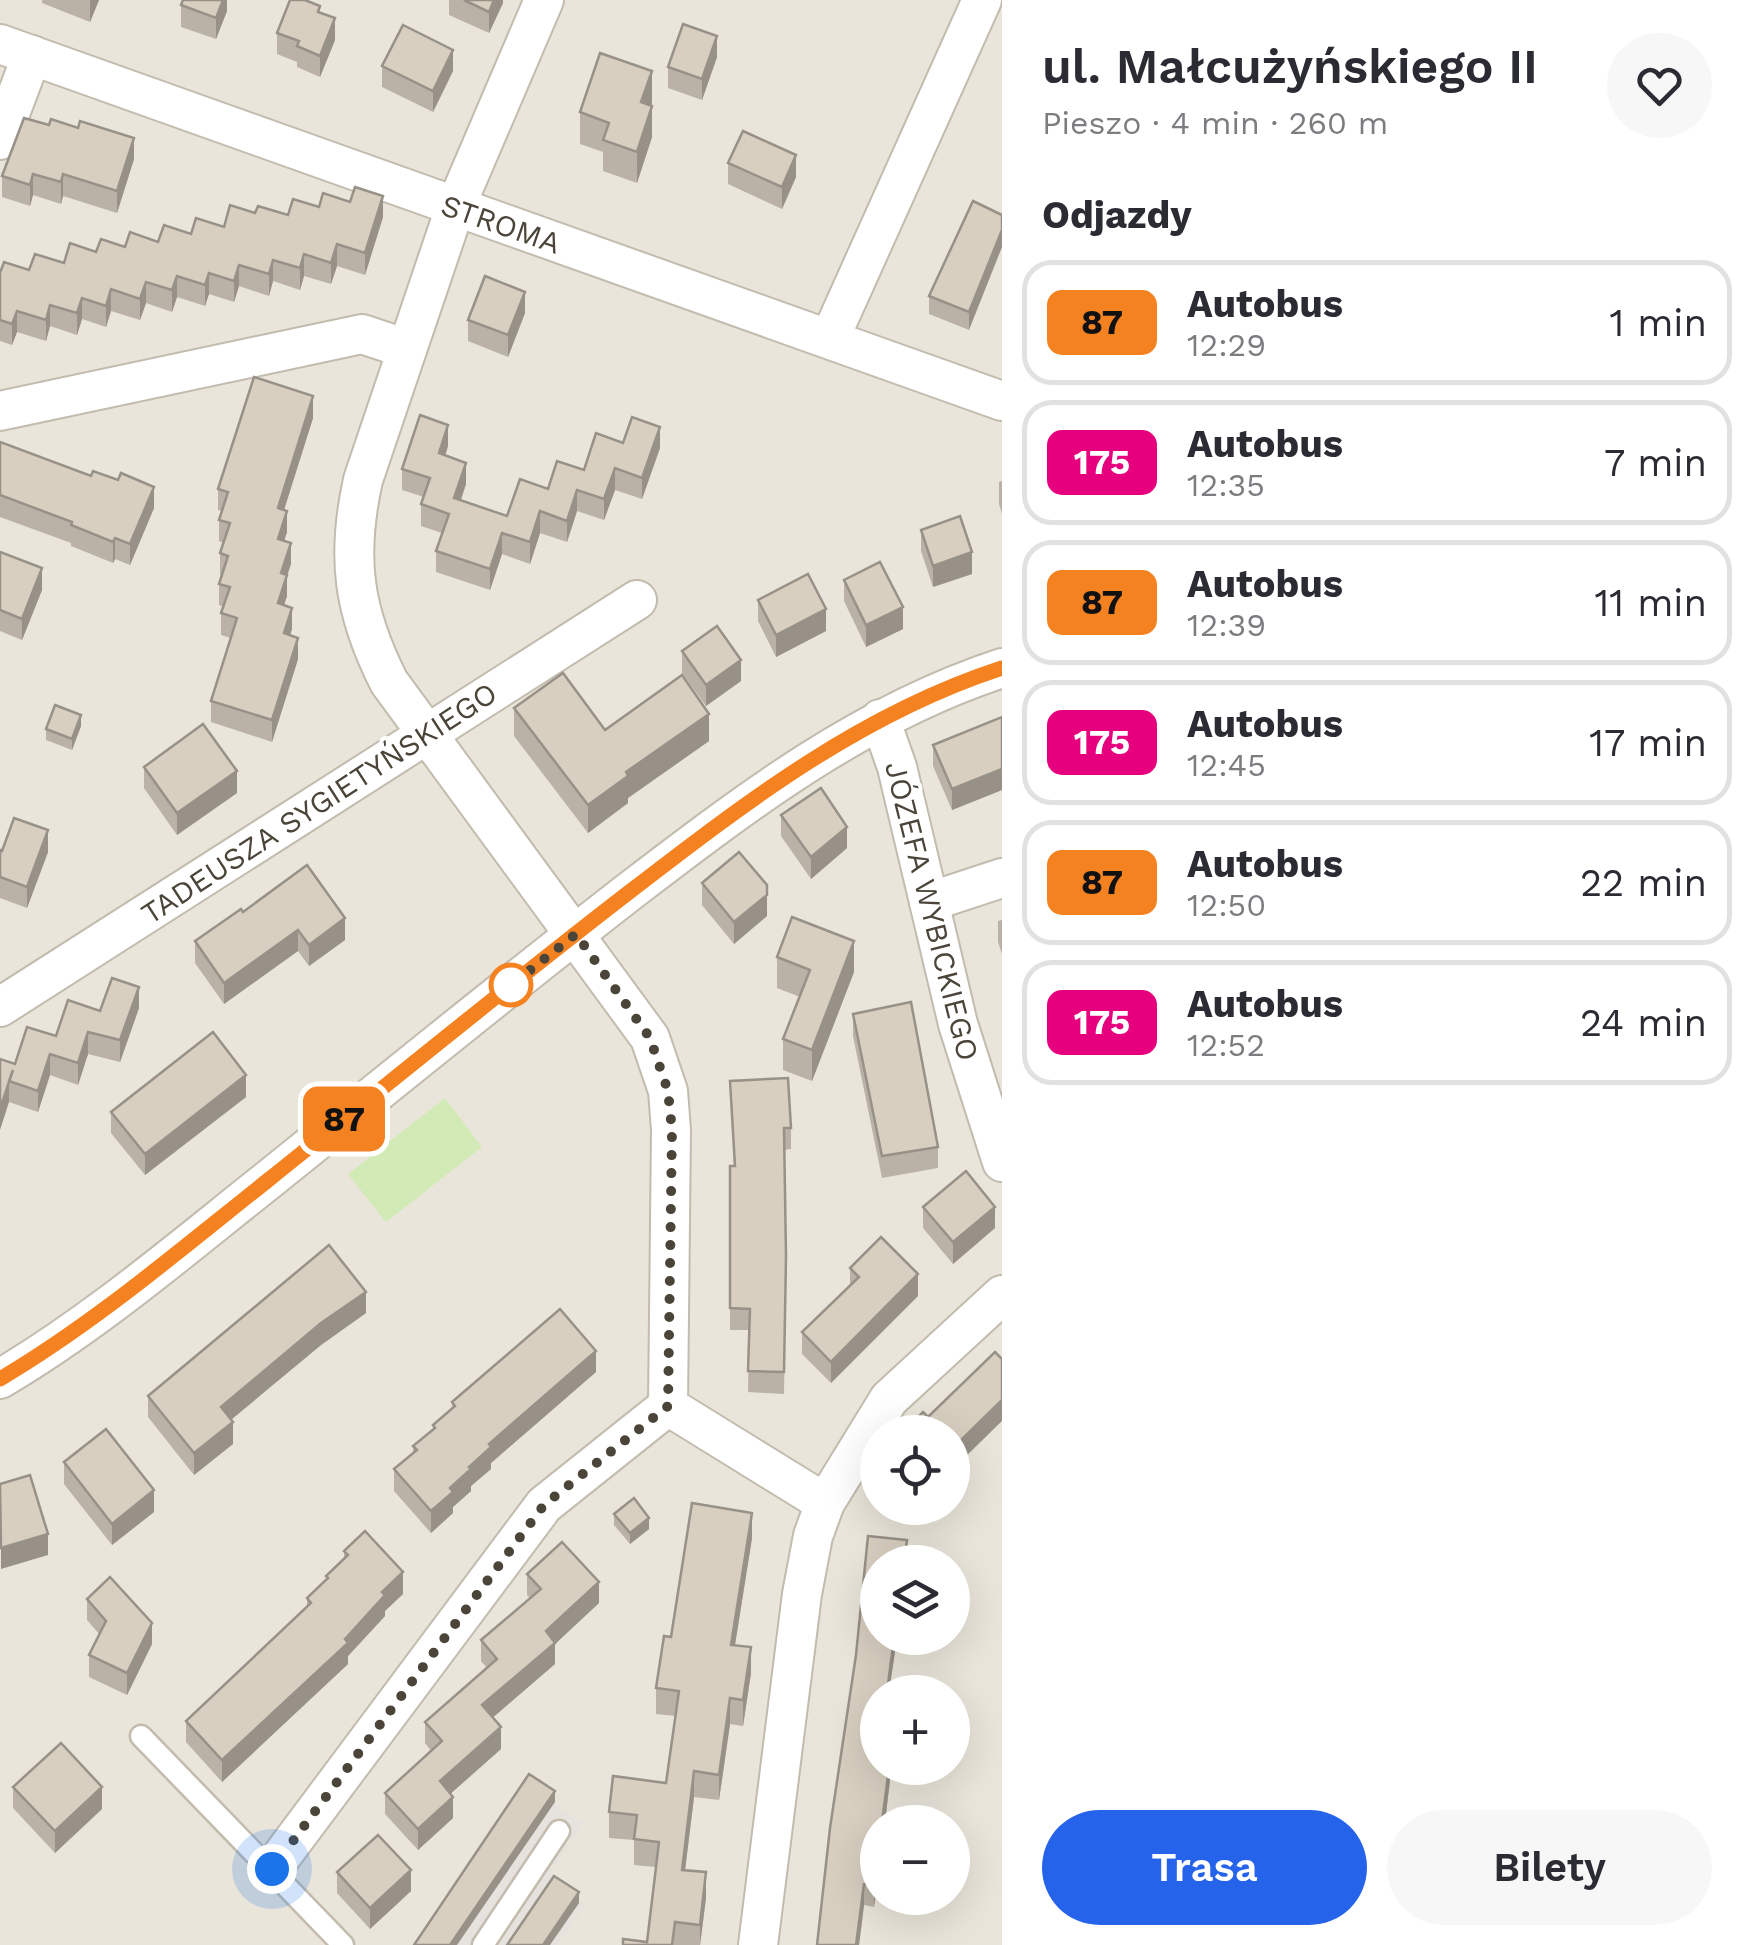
<!DOCTYPE html>
<html lang="pl">
<head>
<meta charset="utf-8">
<style>
  :root { --surface:#fff; --page:#f7f7f7; --text:#2b2b33; --muted:#7c7c81; --line:#e1e1e2; --accent:#2563eb }
  body { margin:0; font-family:"Work Sans",sans-serif; background:var(--page); color:var(--text); height:100vh; display:flex; flex-direction:column; font-size:38px; white-space:nowrap }
  * { box-sizing:border-box; margin:0 }
  p { font-size:32px; color:var(--muted) }
  .icon { flex:none; width:55px; height:55px; fill:none; stroke:currentColor; stroke-width:2; stroke-linecap:round; stroke-linejoin:round }
  .map { position:relative; flex:1; overflow:hidden }
  .side { display:flex; flex-direction:column; background:var(--surface); width:750px }
  .side>* { flex:none }
  .badge { padding:0 20px; border-radius:15px; font-size:35px; line-height:65px }
  .buttons { position:absolute; left:860px; top:1415px; display:grid; gap:20px }
  .buttons a { display:grid; place-items:center; width:110px; height:110px; border-radius:50%; background:var(--surface); box-shadow:0 10px 40px #0002; font-size:50px }
  .you { position:absolute; width:50px; height:50px; margin:-25px; border:8px solid #fff; border-radius:50%; background:#1a73e8; box-shadow:0 0 0 15px #1a73e833 }
  .map>.badge { position:absolute; translate:-50% -50%; box-shadow:0 0 0 5px #fff }
  h2 { padding:0 40px; font-size:38px; line-height:90px }
  .round { display:grid; place-items:center; flex:none; width:105px; height:105px; border-radius:52px; background:var(--page) }
  .overview { display:flex; align-items:center; justify-content:space-between; height:170px; padding:0 40px }
  h1 { font-size:48px; font-weight:600; line-height:75px }
  .cta { display:flex; gap:20px; margin-top:auto; padding:20px 40px }
  .cta a { flex:1; height:115px; border-radius:60px; background:var(--accent); color:#fff; font-size:40px; font-weight:600; line-height:115px; text-align:center }
  .cta a+a { background:var(--page); color:var(--text) }
  ul { padding:0; list-style:none }
  li { display:flex; align-items:center; gap:30px; height:125px; margin:0 20px 15px; padding:0 20px; border:5px solid var(--line); border-radius:30px }
  li div { flex:1 }
  li b { display:block; font-size:38px }
  li em { font-style:normal }
  li .badge { min-width:110px; font-weight:700; text-align:center }
  main { display:flex; flex:1; min-height:0 }
  .map>svg:first-child { display:block }
  .residential { fill:#eae5da; fill-rule:evenodd }
  .industrial { fill:#e6e2dd }
  .green { fill:#d2eab5 }
  .lines { fill:none; stroke-linecap:round; stroke-linejoin:round }
  .service-casing { stroke:#c2bbae; stroke-width:25 }
  .minor-casing { stroke:#c2bbae; stroke-width:42 }
  .service { stroke:#fff; stroke-width:20 }
  .minor { stroke:#fff; stroke-width:38 }
  .wall { fill:#bab2a6 }
  .shaded-wall { fill:#979187 }
  .building { fill:#d8cfc1; stroke:#979187; stroke-width:2.5 }
  .line-casing { stroke:#fff; stroke-width:22 }
  .line { stroke:#f58220; stroke-width:15 }
  .walk { stroke:#4b4439; stroke-width:10; stroke-dasharray:0 18 }
  .stop-dot { fill:#fff; stroke:#f58220; stroke-width:5 }
  .labels { text-anchor:middle; dominant-baseline:central; stroke-width:8; stroke-linejoin:round; paint-order:stroke }
  .street-label { font-size:30px; fill:#4b4439; stroke:#fff }
</style>
</head>
<body>
<main>
<div class="map">
<svg width="1002" height="1945" viewBox="0 0 1002 1945">
  <rect width="100%" height="100%" fill="#f6f3ec"/>
  <!-- residential -->
  <path class="residential" d="M0 0H1002V1945H0ZM878 1432H952V1508H878ZM878 1562H952V1638H878ZM878 1692H952V1768H878ZM878 1822H952V1898H878Z"/>
  <!-- industrial -->
  <path class="industrial" d="M525 1784 582 1823 550 1872 585 1905 558 1945H415Z"/>
  <!-- green -->
  <path class="green" d="M445 1098 482 1147 386 1222 348 1174Z"/>
  <g class="lines">
    <!-- service casing -->
    <g class="service-casing">
      <g id="service">
        <path d="M141 1736 343 1945"/>
        <path d="M483 1945 559 1831"/>
      </g>
    </g>
    <!-- minor casing -->
    <g class="minor-casing">
      <g id="minor">
        <path d="M544 0 455 208 363 480C346 557 353 611 389 682L650 1038 668 1091 671 1130 668 1406"/>
        <path d="M0 44 1002 401"/>
        <path d="M0 140 32 55"/>
        <path d="M830 338 982 0"/>
        <path d="M0 411 362 334 407 349"/>
        <path d="M880 719 897 767 958 1024 1002 1162"/>
        <path d="M929 902 1002 878"/>
        <path d="M0 1007 637 600"/>
        <path d="M0 1379C96 1322 180 1250 267 1181 389 1083 510 984 634 888 749 800 862 714 1002 668"/>
        <path d="M668 1406 825 1503"/>
        <path d="M272 1869 544 1505 668 1406"/>
        <path d="M758 1945 802 1594 813 1536 825 1503 889 1399 1002 1295"/>
      </g>
    </g>
    <!-- service -->
    <use href="#service" class="service"/>
    <!-- minor -->
    <use href="#minor" class="minor"/>
  </g>
  <!-- wall -->
  <g class="wall">
    <path d="M42 0H99L90 22 42 3Z"/>
    <path d="M227 0V11L216 39 181 27V5Z"/>
    <path d="M449 0H503V3L489 33 449 15Z"/>
    <path d="M320 13 335 40 320 77 297 67V62L277 54V33Z"/>
    <path d="M717 57 702 100 668 88V67Z"/>
    <path d="M382 66 453 71 433 112 382 87Z"/>
    <path d="M652 102V137L637 183 603 171V152L580 144V112Z"/>
    <path d="M134 159 117 213 63 196 61 204 33 195 30 206 2 197V176Z"/>
    <path d="M728 163 796 177 782 209 728 184Z"/>
    <path d="M973 201 969 330 929 314V296Z"/>
    <path d="M319 207 383 217 365 275 337 266 331 284 304 276 300 290 273 281 269 296 239 286 234 302 209 294 205 306 177 297 172 312 146 303 140 320 111 311 106 327 82 319 77 335 50 326 46 341 17 332 12 345 0 341V273L29 270 64 263 96 252 158 242 224 227 255 213 288 215Z"/>
    <path d="M525 313 508 357 468 341V320Z"/>
    <path d="M313 418 284 510 287 532 284 541 291 564 287 575V596L284 605 292 629 290 635 298 659 272 742 211 722V701L231 638 221 635V613L224 607 219 605V584L222 575H220V553L223 543 219 541V520L222 511 218 510V489Z"/>
    <path d="M0 442 154 508 130 565 115 559 113 563 71 546V543L0 517Z"/>
    <path d="M623 443 660 448 642 499 615 490 604 520 577 511 567 542 540 533 530 564 502 554 490 590 436 572V551L442 533 421 526V504L424 497 402 490V469L448 446 445 456 466 484 461 500 507 516 548 489 584 470Z"/>
    <path d="M1002 481V514L999 504V482Z"/>
    <path d="M921 530 972 574 933 587 921 551Z"/>
    <path d="M0 552 42 590 22 640 0 631Z"/>
    <path d="M844 580 903 629 866 647 844 601Z"/>
    <path d="M758 600 826 631 776 657 758 621Z"/>
    <path d="M682 651 741 681 706 706 682 673Z"/>
    <path d="M514 708 605 730 709 741 628 798V803L588 833 514 736Z"/>
    <path d="M1002 717V790L952 810 933 766V745Z"/>
    <path d="M81 726 72 750 46 740V729Z"/>
    <path d="M144 767 237 793 177 835 144 788Z"/>
    <path d="M781 815 847 848 811 879 781 836Z"/>
    <path d="M0 850 48 852 27 908 0 898Z"/>
    <path d="M702 883 767 916 734 944 702 905Z"/>
    <path d="M243 912 345 940 309 966 298 951 224 1004 195 963V941Z"/>
    <path d="M1002 920V954L998 942V921Z"/>
    <path d="M777 957 854 972 812 1081 783 1070V1039L800 997 777 988Z"/>
    <path d="M139 1008 120 1062 88 1054 78 1085 50 1075 38 1112 9 1102 0 1059 15 1064 56 1036 100 1011Z"/>
    <path d="M853 1014 938 1147V1168L882 1178 853 1036Z"/>
    <path d="M730 1081 791 1128V1149L784 1150 786 1277 784 1394 748 1392 749 1330H730V1166H734Z"/>
    <path d="M246 1097 145 1175 111 1133V1112Z"/>
    <path d="M923 1207 995 1228 953 1264 923 1228Z"/>
    <path d="M850 1268 918 1296 831 1383 802 1354V1332L850 1285Z"/>
    <path d="M366 1313 321 1345 231 1420 233 1444 194 1475 148 1417V1396Z"/>
    <path d="M596 1372 491 1463V1469L471 1486V1491L453 1507V1513L431 1533 394 1491V1469L413 1453V1446L433 1430V1425L452 1408V1402Z"/>
    <path d="M64 1462 154 1512 112 1545 64 1484Z"/>
    <path d="M614 1514 649 1529 630 1544 614 1525Z"/>
    <path d="M868 1536 907 1540V1562H878V1638H897L889 1692H878V1768H890V1780L885 1822H878V1880L874 1907 864 1905 859 1945H817L830 1828 856 1655Z"/>
    <path d="M752 1538 735 1645 751 1673 743 1726 730 1724 719 1800 694 1797 685 1870 706 1898 700 1945H623L647 1942 656 1867 634 1865V1840L609 1838V1812L666 1783 676 1716 656 1714V1688L671 1637Z"/>
    <path d="M344 1551 403 1594 385 1611V1616L348 1656V1664L222 1782 186 1742V1721L307 1607V1598L326 1580V1576L344 1558Z"/>
    <path d="M527 1574 599 1603 555 1644V1664L492 1718 501 1749 450 1794 453 1818 418 1850 385 1814V1793L431 1751 425 1743V1722L487 1668 481 1661V1640L530 1598 527 1595Z"/>
    <path d="M87 1599 152 1644 127 1695 89 1677V1655L100 1635 87 1620Z"/>
    <path d="M13 1787 102 1809 55 1853 13 1808Z"/>
    <path d="M337 1872 411 1891 370 1929 337 1893Z"/>
  </g>
  <!-- shaded-wall -->
  <g class="shaded-wall">
    <path d="M90 0H99L90 22Z"/>
    <path d="M223 0H227V11L216 39V18Z"/>
    <path d="M494 0H503V3L489 33V12Z"/>
    <path d="M335 18V40L320 77V56Z"/>
    <path d="M717 36V57L702 100V79Z"/>
    <path d="M453 50V71L433 112V91Z"/>
    <path d="M652 71V102L641 133V102Z"/>
    <path d="M652 106V137L637 183V152Z"/>
    <path d="M134 138V159L117 213V191Z"/>
    <path d="M796 155V177L782 209V187Z"/>
    <path d="M33 174V195L30 206V185Z"/>
    <path d="M63 174V196L61 204V182Z"/>
    <path d="M383 196V217L365 275V253Z"/>
    <path d="M1002 230V247L969 330V312Z"/>
    <path d="M337 244V266L331 284V263Z"/>
    <path d="M304 254V276L300 290V268Z"/>
    <path d="M273 260V281L269 296V274Z"/>
    <path d="M239 265V286L234 302V281Z"/>
    <path d="M209 273V294L205 306V285Z"/>
    <path d="M177 276V297L172 312V290Z"/>
    <path d="M146 282V303L140 320V299Z"/>
    <path d="M111 289V311L106 327V306Z"/>
    <path d="M525 292V313L508 357V335Z"/>
    <path d="M82 298V319L77 335V313Z"/>
    <path d="M50 305V326L46 341V320Z"/>
    <path d="M17 311V332L12 345V324Z"/>
    <path d="M313 396V418L278 529V508Z"/>
    <path d="M448 425V446L439 475V453Z"/>
    <path d="M660 427V448L642 499V478Z"/>
    <path d="M466 463V484L454 519V498Z"/>
    <path d="M615 468V490L604 520V499Z"/>
    <path d="M154 487V508L130 565V544Z"/>
    <path d="M577 490V511L567 542V521Z"/>
    <path d="M287 511V532L278 560V539Z"/>
    <path d="M540 511V533L530 564V542Z"/>
    <path d="M502 533V554L490 590V569Z"/>
    <path d="M115 538V559L113 563V542Z"/>
    <path d="M291 543V564L281 594V573Z"/>
    <path d="M972 552V574L933 587V566Z"/>
    <path d="M42 568V590L22 640V619Z"/>
    <path d="M287 575V596L278 624V603Z"/>
    <path d="M903 607V629L866 647V625Z"/>
    <path d="M292 608V629L284 655V633Z"/>
    <path d="M826 609V631L776 657V635Z"/>
    <path d="M298 638V659L272 742V720Z"/>
    <path d="M741 660V681L706 706V685Z"/>
    <path d="M709 714V741L628 798V803L588 833V805L626 772Z"/>
    <path d="M81 715V726L72 750V739Z"/>
    <path d="M1002 764V790L952 810V789Z"/>
    <path d="M237 771V793L177 835V813Z"/>
    <path d="M847 827V848L811 879V857Z"/>
    <path d="M48 830V852L27 908V887Z"/>
    <path d="M767 895V916L734 944V922Z"/>
    <path d="M345 918V940L309 966V945Z"/>
    <path d="M298 930V951L224 1004V983Z"/>
    <path d="M854 941V972L812 1081V1050Z"/>
    <path d="M139 987V1008L120 1062V1040Z"/>
    <path d="M88 1032V1054L78 1085V1063Z"/>
    <path d="M50 1054V1075L38 1112V1091Z"/>
    <path d="M246 1075V1097L145 1175V1154Z"/>
    <path d="M9 1081V1102L0 1130V1109Z"/>
    <path d="M995 1207V1228L953 1264V1242Z"/>
    <path d="M918 1274V1296L831 1383V1362Z"/>
    <path d="M366 1292V1313L321 1345 221 1428V1407L321 1323Z"/>
    <path d="M596 1351V1372L491 1463V1469L471 1486V1491L453 1507V1513L431 1533V1511L489 1444Z"/>
    <path d="M1002 1400V1421L962 1460V1472L952 1482V1460L956 1445Z"/>
    <path d="M233 1422V1444L194 1475V1453Z"/>
    <path d="M154 1490V1512L112 1545V1524Z"/>
    <path d="M752 1513V1538L731 1670V1645Z"/>
    <path d="M649 1518V1529L630 1544V1533Z"/>
    <path d="M48 1534V1555L1 1569V1548Z"/>
    <path d="M403 1572V1594L385 1611V1616L348 1656V1664L222 1782V1760L345 1639 382 1592Z"/>
    <path d="M599 1582V1603L555 1644V1664L482 1727V1705L546 1631Z"/>
    <path d="M152 1623V1644L127 1695V1673Z"/>
    <path d="M894 1638H897L889 1692H887Z"/>
    <path d="M751 1647V1673L743 1726V1700Z"/>
    <path d="M730 1698V1724L719 1800V1775Z"/>
    <path d="M501 1727V1749L440 1803V1781Z"/>
    <path d="M889 1768 890 1780 885 1822H882Z"/>
    <path d="M694 1771V1797L682 1895V1870Z"/>
    <path d="M102 1787V1809L55 1853V1831Z"/>
    <path d="M555 1791V1802L457 1945H450Z"/>
    <path d="M453 1797V1818L418 1850V1829Z"/>
    <path d="M878 1859V1880L874 1907V1885Z"/>
    <path d="M411 1870V1891L370 1929V1908Z"/>
    <path d="M706 1872V1898L700 1945V1925Z"/>
    <path d="M864 1884V1905L859 1945H856Z"/>
    <path d="M579 1892V1903L550 1945H543Z"/>
  </g>
  <!-- building -->
  <g class="building">
    <path d="M183 0H223L216 18 181 5Z"/>
    <path d="M290 0H305L320 6 318 12 335 18 320 56 297 46 299 41 277 33Z"/>
    <path d="M464 0H494L489 12Z"/>
    <path d="M683 24 717 36 702 79 668 67Z"/>
    <path d="M403 25 453 50 433 91 382 66Z"/>
    <path d="M600 53 652 71 641 102 652 106 637 152 603 140 609 123 580 112Z"/>
    <path d="M24 118 49 125 51 119 78 128 80 121 134 138 117 191 63 174 61 182 33 174 30 185 2 176Z"/>
    <path d="M743 131 796 155 782 187 728 163Z"/>
    <path d="M355 187 383 196 365 253 337 244 331 263 304 254 300 268 273 260 269 274 239 265 234 281 209 273 205 285 177 276 172 290 146 282 140 299 111 289 106 306 82 298 77 313 50 305 46 320 17 311 12 324 0 320V273L4 262 29 270 35 254 64 263 70 243 96 252 101 239 125 247 130 232 158 242 164 225 191 234 196 218 224 227 230 205 255 213 258 206 288 215 293 199 319 207 323 193 350 202Z"/>
    <path d="M973 201 1002 215V230L969 312 929 296Z"/>
    <path d="M485 276 525 292 508 335 468 320Z"/>
    <path d="M254 377 313 396 278 508 287 511 278 539 291 543 281 573 287 575 278 603 292 608 284 633 298 638 272 720 211 701 237 618 221 613 230 587 219 584 228 556 220 553 230 523 219 520 228 492 218 489Z"/>
    <path d="M420 415 448 425 439 453 466 463 454 498 507 516 520 479 548 489 557 461 584 470 596 433 623 443 632 417 660 427 642 478 615 468 604 499 577 490 567 521 540 511 530 542 502 533 490 569 436 551 449 514 421 504 430 478 402 469Z"/>
    <path d="M0 442 91 476 93 471 118 480 121 473 154 487 130 544 115 538 113 542 71 525 72 522 0 495Z"/>
    <path d="M960 516 972 552 933 566 921 530Z"/>
    <path d="M0 552 42 568 22 619 0 610Z"/>
    <path d="M880 562 903 607 866 625 844 580Z"/>
    <path d="M808 574 826 609 776 635 758 600Z"/>
    <path d="M717 626 741 660 706 685 682 651Z"/>
    <path d="M563 673 605 730 682 675 709 714 626 772 628 776 588 805 514 708Z"/>
    <path d="M55 705 81 715 72 739 46 729Z"/>
    <path d="M1002 717V769L952 789 933 745Z"/>
    <path d="M203 724 237 771 177 813 144 767Z"/>
    <path d="M821 788 847 827 811 857 781 815Z"/>
    <path d="M14 818 48 830 27 887 0 877V850L2 851Z"/>
    <path d="M739 852 767 885V895L734 922 702 883Z"/>
    <path d="M307 865 345 918 309 945 298 930 224 983 195 941 241 909 243 912Z"/>
    <path d="M792 917 854 941 812 1050 783 1039 810 970 777 957Z"/>
    <path d="M112 978 139 987 120 1040 88 1032 78 1063 50 1054 38 1091 9 1081 13 1070 0 1109V1059L15 1064 27 1027 56 1036 68 1000 100 1011Z"/>
    <path d="M911 1002 938 1147 882 1156 853 1014Z"/>
    <path d="M213 1032 246 1075 145 1154 111 1112Z"/>
    <path d="M788 1078 791 1128H784L786 1256 784 1372 748 1371 750 1309 730 1308V1166H735L730 1081Z"/>
    <path d="M966 1171 995 1207 953 1242 923 1207Z"/>
    <path d="M881 1237 918 1274 831 1362 802 1332 859 1277 850 1268Z"/>
    <path d="M329 1245 366 1292 321 1323 221 1407 233 1422 194 1453 148 1396Z"/>
    <path d="M560 1309 596 1351 489 1444 491 1447 469 1467 471 1469 450 1488 453 1492 431 1511 394 1469 417 1450 413 1446 435 1428 433 1425 455 1406 452 1402Z"/>
    <path d="M995 1352 1002 1359V1400L956 1445 962 1450 952 1460V1432H903L923 1412 928 1417Z"/>
    <path d="M106 1429 154 1490 112 1524 64 1462Z"/>
    <path d="M30 1475 48 1534 1 1548 0 1484Z"/>
    <path d="M634 1498 649 1518 630 1533 614 1514Z"/>
    <path d="M692 1503 752 1513 731 1645 751 1647 743 1700 730 1698 719 1775 694 1771 682 1870 706 1872 700 1925 675 1922 672 1945H623V1939L647 1942 659 1842 634 1839 637 1815 609 1812 613 1776 666 1783 679 1691 656 1688 664 1636 671 1637Z"/>
    <path d="M365 1531 403 1572 382 1592 385 1595 345 1639 348 1643 222 1760 186 1721 311 1603 307 1598 328 1578 326 1576 348 1555 344 1551Z"/>
    <path d="M868 1536 907 1540 904 1562H878V1638H894L887 1692H878V1768H889L882 1822H878V1859L874 1885 864 1884 856 1945H817L830 1828 856 1655Z"/>
    <path d="M562 1542 599 1582 546 1631 555 1643 482 1705 501 1727 440 1781 453 1797 418 1829 385 1793 442 1741 425 1722 497 1659 481 1640 541 1589 527 1574Z"/>
    <path d="M110 1577 152 1623 127 1673 89 1655 106 1621 87 1599Z"/>
    <path d="M61 1743 102 1787 55 1831 13 1787Z"/>
    <path d="M529 1774 555 1791 450 1945H414Z"/>
    <path d="M378 1835 411 1870 370 1908 337 1872Z"/>
    <path d="M554 1876 579 1892 543 1945H507Z"/>
  </g>
  <g class="lines">
    <!-- line casing -->
    <g class="line-casing">
      <path id="line" d="M0 1379C96 1322 180 1250 267 1181 387 1085 506 987 628 893 745 803 860 714 1002 668"/>
    </g>
    <!-- line -->
    <use href="#line" class="line"/>
    <!-- walk -->
    <path class="walk" d="M272 1869 544 1505 668 1406 672 1130 668 1091 650 1038 576 934 496 997 511 985"/>
  </g>
  <!-- markers -->
  <circle class="stop-dot" cx="511" cy="985" r="20"/>
  <g class="labels">
    <!-- street labels -->
    <g class="street-label">
      <text transform="translate(501 224) rotate(19)">STROMA</text>
      <text transform="translate(319 803) rotate(-33)">TADEUSZA SYGIETYŃSKIEGO</text>
      <text transform="translate(932 911) rotate(76)">JÓZEFA WYBICKIEGO</text>
    </g>
  </g>
</svg>
<div class="buttons">
<a><svg class="icon" aria-label="locate" viewBox="0 0 24 24"><circle cx="12" cy="12" r="6"/><path d="M12 2v4M12 18v4M2 12h4M18 12h4"/></svg></a>
<a><svg class="icon" aria-label="layers" viewBox="0 0 24 24"><path d="M12 4l9 5-9 5-9-5zM3 14l9 5 9-5"/></svg></a>
<a>+</a>
<a>−</a>
</div>
<div class="you" style="left:272px;top:1869px"></div>
<b class="badge" style="left:344px;top:1119px;background:#f58220;color:#111">87</b>
</div>
<section class="side">
<div class="overview"><div><h1>ul. Małcużyńskiego II</h1><p>Pieszo · 4 min · 260 m</p></div><a class="round"><svg class="icon" aria-label="heart" viewBox="0 0 24 24"><path d="M12 20l-8-8c-3-5 5-10 8-4 3-6 11-1 8 4z"/></svg></a></div>
<h2>Odjazdy</h2>
<ul>
<li><span class="badge" style="background:#f58220;color:#111">87</span><div><b>Autobus</b><p>12:29</p></div><em>1 min</em></li>
<li><span class="badge" style="background:#e6007e;color:#fff">175</span><div><b>Autobus</b><p>12:35</p></div><em>7 min</em></li>
<li><span class="badge" style="background:#f58220;color:#111">87</span><div><b>Autobus</b><p>12:39</p></div><em>11 min</em></li>
<li><span class="badge" style="background:#e6007e;color:#fff">175</span><div><b>Autobus</b><p>12:45</p></div><em>17 min</em></li>
<li><span class="badge" style="background:#f58220;color:#111">87</span><div><b>Autobus</b><p>12:50</p></div><em>22 min</em></li>
<li><span class="badge" style="background:#e6007e;color:#fff">175</span><div><b>Autobus</b><p>12:52</p></div><em>24 min</em></li>
</ul>
<div class="cta"><a>Trasa</a><a>Bilety</a></div>
</section>
</main>
</body>
</html>
